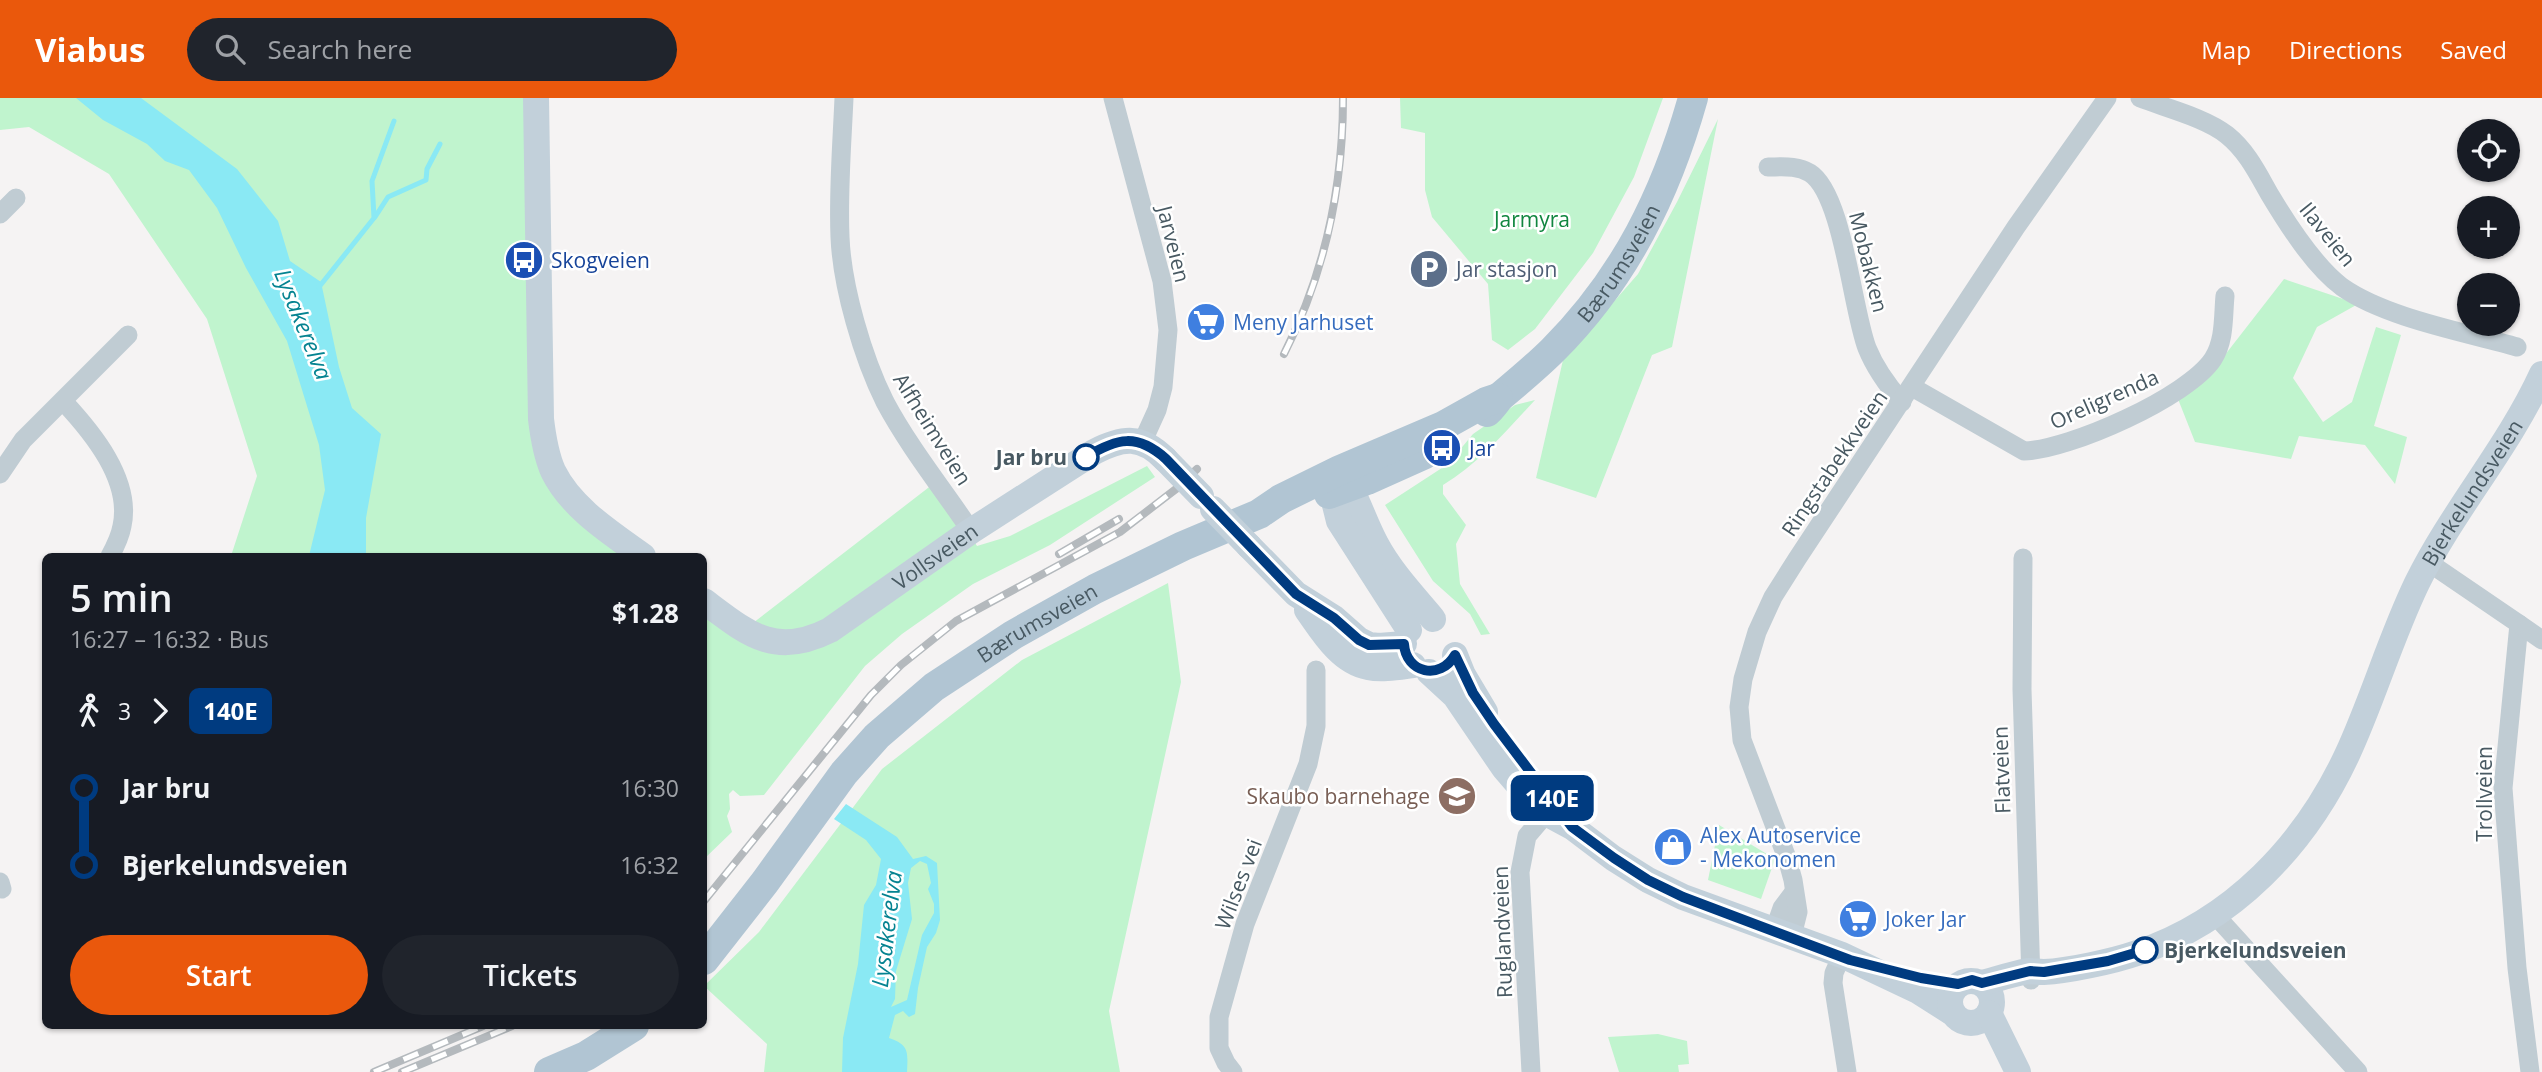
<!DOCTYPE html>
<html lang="en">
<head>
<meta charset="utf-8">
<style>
  :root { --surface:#171b24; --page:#20242c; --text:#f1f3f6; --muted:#9ea1a6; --accent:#ea580c }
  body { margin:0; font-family:"Open Sans",sans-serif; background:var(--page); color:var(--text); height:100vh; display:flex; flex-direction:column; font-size:26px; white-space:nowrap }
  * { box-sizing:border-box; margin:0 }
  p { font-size:23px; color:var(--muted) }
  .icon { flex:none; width:38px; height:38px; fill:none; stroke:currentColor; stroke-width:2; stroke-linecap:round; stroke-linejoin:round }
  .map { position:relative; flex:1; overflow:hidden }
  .side { position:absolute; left:42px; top:455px; width:665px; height:476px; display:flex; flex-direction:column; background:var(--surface); border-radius:10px; box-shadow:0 2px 5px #0004 }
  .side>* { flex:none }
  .badge { padding:0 14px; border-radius:10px; font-size:24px; line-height:46px }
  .fabs { position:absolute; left:2457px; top:21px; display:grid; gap:14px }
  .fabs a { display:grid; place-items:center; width:63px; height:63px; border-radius:50%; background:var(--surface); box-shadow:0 2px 5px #0004; font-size:35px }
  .map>.badge { position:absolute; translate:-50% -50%; box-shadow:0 0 0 4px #fff }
  .legs { display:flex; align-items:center; gap:10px; height:77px; padding:0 28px; font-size:23px }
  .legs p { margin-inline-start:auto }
  .head { display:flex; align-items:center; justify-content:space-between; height:119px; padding:0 28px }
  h1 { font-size:38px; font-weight:600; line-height:52px }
  .action { display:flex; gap:14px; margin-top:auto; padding:14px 28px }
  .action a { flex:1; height:80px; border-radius:42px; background:var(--accent); color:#fff; font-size:28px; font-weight:600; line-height:80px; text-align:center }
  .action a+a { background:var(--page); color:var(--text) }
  ul { padding:0 28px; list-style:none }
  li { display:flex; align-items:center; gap:24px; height:77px; font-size:26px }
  li i { display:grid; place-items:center; width:10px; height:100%; margin:0 9px; background:currentColor }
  li i::after { content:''; width:18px; height:18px; margin:-9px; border:5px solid; border-radius:50%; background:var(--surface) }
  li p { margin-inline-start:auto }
  li:first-child i { background:linear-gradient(#0000 50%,currentColor 0) }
  li:last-child i { background:linear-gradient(currentColor 50%,#0000 0) }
  header { display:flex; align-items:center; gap:42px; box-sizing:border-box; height:98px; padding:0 35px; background:var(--accent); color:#fff }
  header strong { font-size:33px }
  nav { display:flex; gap:38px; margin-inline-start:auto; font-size:24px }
  .search { width:490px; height:63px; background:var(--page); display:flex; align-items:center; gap:18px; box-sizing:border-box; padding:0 24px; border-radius:38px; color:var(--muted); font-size:26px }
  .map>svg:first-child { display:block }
  .green { fill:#c0f4ce }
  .water { fill:#8ae9f4; fill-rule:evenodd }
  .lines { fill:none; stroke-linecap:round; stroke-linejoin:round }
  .stream { stroke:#8ae9f4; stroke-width:5 }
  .minor { stroke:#c0ccd3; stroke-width:19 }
  .secondary { stroke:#c2d0da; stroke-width:26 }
  .primary { stroke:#b1c5d3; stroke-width:30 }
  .rail-casing { stroke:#b4b9bd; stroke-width:8 }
  .rail { stroke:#fff; stroke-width:5; stroke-dasharray:16; stroke-linecap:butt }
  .secondary-bridge { stroke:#c2d0da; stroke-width:26 }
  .line-1-casing { stroke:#fff; stroke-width:16 }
  .line-1 { stroke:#003b80; stroke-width:10 }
  .stop-1-dot { fill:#fff; stroke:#003b80; stroke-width:3.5 }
  .labels { text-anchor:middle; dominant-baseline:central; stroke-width:5; stroke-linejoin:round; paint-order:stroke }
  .park-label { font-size:21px; fill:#10863f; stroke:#fff }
  .street-label { font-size:21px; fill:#485962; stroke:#fff }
  .transit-label { font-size:21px; fill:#164399; stroke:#fff; text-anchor:start }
  .service-label { font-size:21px; fill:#4e5e75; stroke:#fff; text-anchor:start }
  .shop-label { font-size:21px; fill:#366cbe; stroke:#fff; text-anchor:start }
  .stop-label { font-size:21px; font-weight:bold; fill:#485962; stroke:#fff; text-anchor:end }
  .education-label { font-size:21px; fill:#785e54; stroke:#fff; text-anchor:end }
  .water-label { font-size:23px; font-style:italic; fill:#058391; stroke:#fff }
</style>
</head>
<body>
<header>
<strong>Viabus</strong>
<div class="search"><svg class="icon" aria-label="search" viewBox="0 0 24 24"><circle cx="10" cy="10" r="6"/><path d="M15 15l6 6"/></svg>Search here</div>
<nav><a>Map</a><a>Directions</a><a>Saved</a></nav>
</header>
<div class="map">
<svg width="2542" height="974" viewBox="0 0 2542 974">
  <rect width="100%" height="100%" fill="#f5f3f3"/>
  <!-- green -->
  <g class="green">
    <path d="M0 0H536L541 295 570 398 643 458H231L257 378 207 221 109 76 29 29 0 32Z"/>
    <path d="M1400 0H1663L1634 79 1593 155 1535 231 1508 252 1492 242 1488 186 1432 119 1425 92V35L1401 30Z"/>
    <path d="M1718 21 1672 249 1652 257 1596 400 1536 380 1563 262 1638 176 1677 104Z"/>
    <path d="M2284 181 2358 206 2317 229 2293 280 2323 324 2352 304 2376 229 2401 237 2374 328 2407 339 2395 386 2365 347 2299 338 2291 361 2195 344 2178 301 2214 271Z"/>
    <path d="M1535 302C1507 332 1478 366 1443 387V396L1466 427 1456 446 1460 486 1490 536 1481 537 1470 516 1433 483 1385 407 1448 366 1473 336 1515 307Z"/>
    <path d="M1147 368 1155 379 1050 447 973 486 902 536 865 568 764 697 740 698 733 692 729 696 730 711 727 718 732 734 704 761V502L744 532 937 383 977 448 1010 438Z"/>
    <path d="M1168 485 1181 584 1109 913 1120 974H764L767 946 704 888 759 834 882 671 1022 562Z"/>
    <path d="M1719 727 1775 761 1761 801 1708 782Z"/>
    <path d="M1658 936 1687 943 1689 966 1678 967 1679 974H1619L1608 939Z"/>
  </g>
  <!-- water -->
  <g class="water">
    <path d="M76 0H141L237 71 278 123 290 163 321 184 339 269 352 310 381 336 366 420V458H309L325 392 319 347 287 243 246 170 217 110 189 72 165 63 147 46 103 22Z"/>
    <path d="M846 706 897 739 913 761 926 758 937 765 940 822 936 835 927 849 918 890 915 916 909 919 903 913 895 917 889 940C909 947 908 953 907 974H842L843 940 858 866 864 807 876 787 881 761 866 742 834 721ZM920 763 927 766 931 785 928 791 934 806V815L922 837 907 902 891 909 895 901 896 873 912 821 908 785 911 770Z"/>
  </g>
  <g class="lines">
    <!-- stream -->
    <g class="stream">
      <path d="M375 119 388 99 426 82 427 71 440 46"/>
      <path d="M319 189 374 120 372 83 394 23"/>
    </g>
    <!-- minor -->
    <g class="minor">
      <path d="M844 0C842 46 838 93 840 139 842 189 863 260 885 304 909 349 942 390 971 433"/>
      <path d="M1113 0 1162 183 1168 232 1163 289 1157 312 1142 345"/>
      <path d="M2140 0C2166 10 2206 20 2227 37 2247 53 2258 76 2270 97 2288 127 2314 168 2342 189 2386 220 2465 234 2517 249"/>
      <path d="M1768 69C1782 69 1797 67 1810 75 1843 96 1852 211 1867 250 1875 270 1888 288 1902 304"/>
      <path d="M0 116 16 100"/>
      <path d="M1912 289 2024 353C2069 352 2188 299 2213 261 2225 242 2223 219 2225 198"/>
      <path d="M63 303C92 334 132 382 122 428 120 439 115 449 110 458"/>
      <path d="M0 376 23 342 128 237"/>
      <path d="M2023 460 2022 591 2031 882"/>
      <path d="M2428 464 2519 526 2503 690 2517 870 2530 974"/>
      <path d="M2519 526 2542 542"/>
      <path d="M0 784 2 791"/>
      <path d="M2215 817 2358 974"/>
      <path d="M1774 833 1782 810 1794 794"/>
      <path d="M1792 838 1798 814 1793 782 1787 760 1742 642 1739 609 1743 581 1757 534 1773 499 1797 461 2016 129 2107 0"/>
      <path d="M1842 857 1834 875 1833 885 1847 974"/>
      <path d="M1233 974 1226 965 1219 950V919L1245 826 1308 666 1316 628V572"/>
      <path d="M1531 974 1520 774 1527 738 1556 704"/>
    </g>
    <!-- secondary -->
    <g class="secondary">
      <path d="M536 0 541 321C543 338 546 357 553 373 571 410 611 435 643 458"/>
      <path d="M1340 372C1356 395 1363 422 1376 446 1391 474 1413 497 1433 521"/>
      <path d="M1338 377 1332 395 1339 423 1409 532"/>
      <path d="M1249 448 1296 496 1334 520 1359 542 1369 547 1379 548 1404 546"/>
      <path id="s1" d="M704 503C748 536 775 560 830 532L971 433 1094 354C1123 339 1141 337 1165 361"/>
      <path d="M1307 512C1322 533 1340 564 1368 569 1382 572 1398 569 1413 567"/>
      <path d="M1455 557 1463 577 1485 614"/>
      <path d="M1429 574 1455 598 1504 670 1529 699 1546 715 1572 729 1613 760 1648 782 1683 799 1842 857 1918 893 1951 914"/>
      <circle cx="1971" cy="904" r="21"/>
      <path id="s2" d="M1982 885C1997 881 2012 876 2028 873 2033 873 2038 874 2044 874 2068 873 2114 863 2137 855 2233 823 2305 747 2347 657 2373 601 2390 541 2417 485 2453 412 2508 350 2542 276"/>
      <path d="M1989 915 2018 974"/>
    </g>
    <!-- primary -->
    <g class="primary">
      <path id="s3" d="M1487 314C1493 309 1496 303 1501 298 1519 283 1537 268 1553 252 1625 180 1666 96 1693 0"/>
      <path d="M1329 396 1367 382 1425 356"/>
      <path id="s4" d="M704 862 765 784 844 675 877 638 934 589 1013 537 1095 491 1183 448 1259 416 1281 401 1340 372 1443 328 1486 304 1498 300"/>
      <path d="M549 974 586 958 634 928"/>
    </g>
    <!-- rail casing -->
    <g class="rail-casing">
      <g id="rail">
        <path d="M1284 256C1325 175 1343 91 1343 0"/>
        <path d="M1059 456 1119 421"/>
        <path d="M704 803 871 597 901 567 956 523 1120 434 1176 391 1197 371"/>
        <path d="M374 974 483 928"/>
        <path d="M402 974 512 928"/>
      </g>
    </g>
    <!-- rail -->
    <use href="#rail" class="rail"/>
    <!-- secondary-bridge -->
    <g class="secondary-bridge">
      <path d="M1165 361 1201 398"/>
      <path d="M1213 411 1249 448"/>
    </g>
  </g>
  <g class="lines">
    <!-- line-1 casing -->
    <g class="line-1-casing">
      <path id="line-1" d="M1086 359C1117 340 1137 335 1166 361L1296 496 1334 520 1359 542 1369 547 1404 546C1406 575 1440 583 1455 557L1473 595 1494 626 1572 729 1614 760 1648 782 1683 799 1850 862 1921 880 1958 886 1972 882 1982 885 2030 873 2044 874 2108 863 2145 852"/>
    </g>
    <!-- line-1 -->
    <use href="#line-1" class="line-1"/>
  </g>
  <!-- icons -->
  <defs>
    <g id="bus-disc" transform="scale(2.0125)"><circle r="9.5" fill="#1a4fb4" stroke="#fff"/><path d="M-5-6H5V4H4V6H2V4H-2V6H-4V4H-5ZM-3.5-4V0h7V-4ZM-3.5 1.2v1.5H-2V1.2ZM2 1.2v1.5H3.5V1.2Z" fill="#fff"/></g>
    <g id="parking-disc" transform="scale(2.0125)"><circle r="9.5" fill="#5c6f8a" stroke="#fff"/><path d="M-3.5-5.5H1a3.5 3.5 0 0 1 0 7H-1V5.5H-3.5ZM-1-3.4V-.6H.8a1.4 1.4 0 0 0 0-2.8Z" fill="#fff"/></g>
    <g id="supermarket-disc" transform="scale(2.0125)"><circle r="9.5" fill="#3f7fe0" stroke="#fff"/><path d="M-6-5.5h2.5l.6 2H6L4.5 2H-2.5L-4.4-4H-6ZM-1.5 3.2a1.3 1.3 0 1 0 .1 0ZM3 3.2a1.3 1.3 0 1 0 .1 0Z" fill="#fff"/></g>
    <g id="school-disc" transform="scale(2.0125)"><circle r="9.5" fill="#8d6e63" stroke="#fff"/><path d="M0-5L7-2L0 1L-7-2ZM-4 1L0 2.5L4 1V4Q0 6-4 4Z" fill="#fff"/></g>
    <g id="shop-disc" transform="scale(2.0125)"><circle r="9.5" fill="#3f7fe0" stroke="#fff"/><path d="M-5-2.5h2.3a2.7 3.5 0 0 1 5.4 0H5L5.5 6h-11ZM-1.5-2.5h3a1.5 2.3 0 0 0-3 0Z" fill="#fff"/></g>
  </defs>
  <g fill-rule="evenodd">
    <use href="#bus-disc" x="524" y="162"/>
    <use href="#parking-disc" x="1429" y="171"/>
    <use href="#supermarket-disc" x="1206" y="224"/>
    <use href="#bus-disc" x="1442" y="350"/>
    <use href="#school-disc" x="1457" y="698"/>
    <use href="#shop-disc" x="1673" y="749"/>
    <use href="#supermarket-disc" x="1858" y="821"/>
  </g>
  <!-- markers -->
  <g class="stop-1-dot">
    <circle cx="1086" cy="359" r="12"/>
    <circle cx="2145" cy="852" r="12"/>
  </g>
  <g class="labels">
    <!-- park labels -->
    <g class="park-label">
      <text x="1532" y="121">Jarmyra</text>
    </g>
    <!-- street labels -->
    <g class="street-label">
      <text transform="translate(2328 136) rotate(51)">Ilaveien</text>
      <text transform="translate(1174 146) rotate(76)">Jarveien</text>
      <text stroke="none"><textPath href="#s3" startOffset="200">Bærumsveien</textPath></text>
      <text transform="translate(1869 164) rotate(76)">Mobakken</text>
      <text transform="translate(2104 301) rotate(-24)">Oreligrenda</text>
      <text transform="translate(933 331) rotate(58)">Alfheimveien</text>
      <text transform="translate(1834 365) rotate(-56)">Ringstabekkveien</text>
      <text stroke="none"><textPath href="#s2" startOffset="747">Bjerkelundsveien</textPath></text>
      <text stroke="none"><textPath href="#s1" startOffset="268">Vollsveien</textPath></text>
      <text stroke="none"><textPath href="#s4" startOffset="480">Bærumsveien</textPath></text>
      <text transform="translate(2001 672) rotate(-92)">Flatveien</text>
      <text transform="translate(2484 696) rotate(-90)">Trollveien</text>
      <text transform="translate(1238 786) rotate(-69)">Wilses vei</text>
      <text transform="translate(1502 834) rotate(-92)">Ruglandveien</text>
    </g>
    <!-- transit labels -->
    <g class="transit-label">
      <text x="551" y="162">Skogveien</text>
      <text x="1469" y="350">Jar</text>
    </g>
    <!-- service labels -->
    <g class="service-label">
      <text x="1456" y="171">Jar stasjon</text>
    </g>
    <!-- shop labels -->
    <g class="shop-label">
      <text x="1233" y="224">Meny Jarhuset</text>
      <text x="1700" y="737">Alex Autoservice<tspan x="1700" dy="24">- Mekonomen</tspan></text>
      <text x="1885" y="821">Joker Jar</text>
    </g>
    <!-- stop labels -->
    <g class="stop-label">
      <text x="1067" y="359">Jar bru</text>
      <text x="2164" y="852" text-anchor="start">Bjerkelundsveien</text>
    </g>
    <!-- education labels -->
    <g class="education-label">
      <text x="1430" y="698">Skaubo barnehage</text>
    </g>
    <!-- water labels -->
    <g class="water-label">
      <text transform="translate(304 226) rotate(68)">Lysakerelva</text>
      <text transform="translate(886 831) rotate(-83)">Lysakerelva</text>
    </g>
  </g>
</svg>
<div class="fabs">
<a><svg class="icon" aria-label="locate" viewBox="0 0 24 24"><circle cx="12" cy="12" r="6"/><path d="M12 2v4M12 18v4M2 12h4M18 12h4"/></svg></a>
<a>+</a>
<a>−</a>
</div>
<b class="badge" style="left:1552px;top:700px;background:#003b80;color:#fff">140E</b>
<section class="side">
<div class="head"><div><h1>5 min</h1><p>16:27 – 16:32 · Bus</p></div><b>$1.28</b></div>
<div class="legs"><svg class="icon" aria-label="walk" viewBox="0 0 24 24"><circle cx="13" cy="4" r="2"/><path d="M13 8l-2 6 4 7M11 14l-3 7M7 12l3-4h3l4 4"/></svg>3<svg class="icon" aria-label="forward" viewBox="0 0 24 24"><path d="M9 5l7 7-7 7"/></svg><b class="badge" style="background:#003b80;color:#fff">140E</b></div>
<ul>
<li><i style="color:#003b80"></i><b>Jar bru</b><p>16:30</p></li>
<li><i style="color:#003b80"></i><b>Bjerkelundsveien</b><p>16:32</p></li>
</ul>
<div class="action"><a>Start</a><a>Tickets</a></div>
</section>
</div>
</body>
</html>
